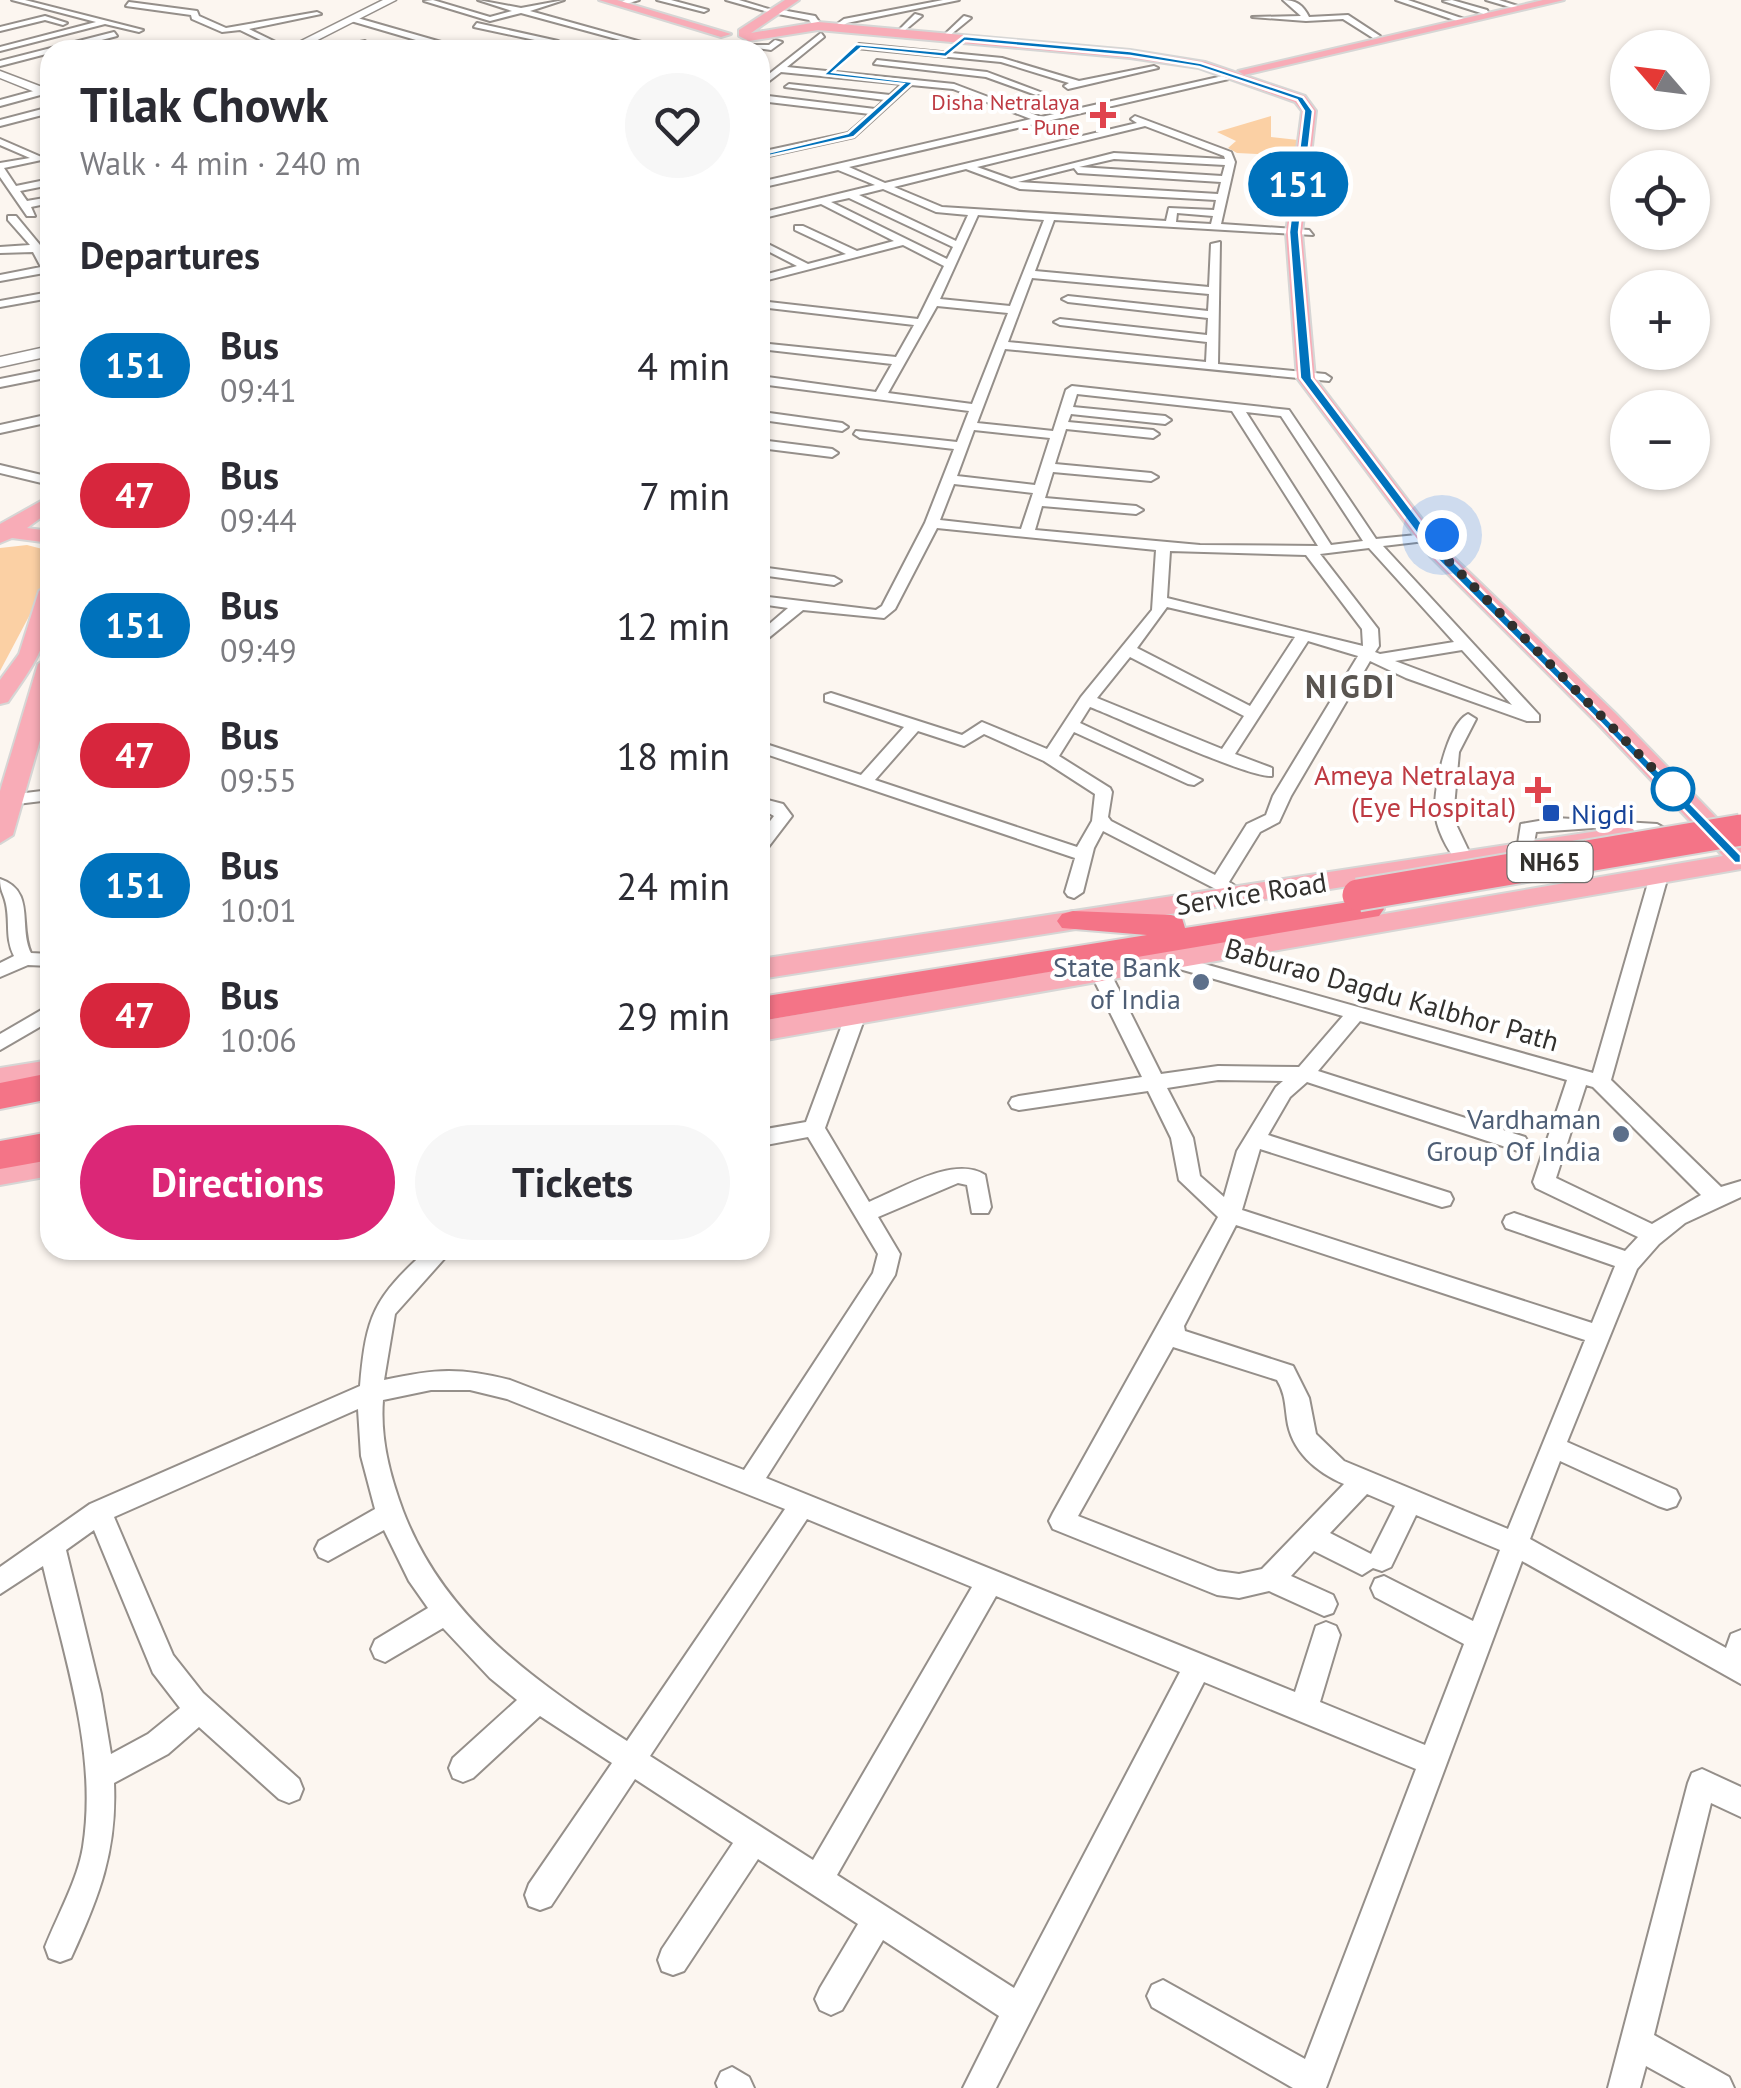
<!DOCTYPE html>
<html lang="en">
<head>
<meta charset="utf-8">
<style>
  :root { --surface:#fff; --page:#f7f7f7; --text:#2b2b33; --muted:#7c7c81; --accent:#db2777 }
  body { margin:0; font-family:"PT Sans",sans-serif; background:var(--page); color:var(--text); height:100vh; display:flex; flex-direction:column; font-size:38px; white-space:nowrap }
  * { box-sizing:border-box; margin:0 }
  p { font-size:32px; color:var(--muted) }
  .icon { flex:none; width:55px; height:55px; fill:none; stroke:currentColor; stroke-width:2; stroke-linecap:round; stroke-linejoin:round }
  .map { position:relative; flex:1; overflow:hidden }
  .panel { position:absolute; left:40px; top:40px; width:730px; height:1220px; display:flex; flex-direction:column; background:var(--surface); border-radius:30px; box-shadow:0 2px 8px #0004 }
  .panel>* { flex:none }
  .badge { padding:0 20px; border-radius:32px; font-size:35px; line-height:65px }
  .needle { width:65px; rotate:298deg }
  .controls { position:absolute; left:1610px; top:30px; display:grid; gap:20px }
  .controls a { display:grid; place-items:center; width:100px; height:100px; border-radius:50%; background:var(--surface); box-shadow:0 2px 8px #0004; font-size:50px }
  .you { position:absolute; width:50px; height:50px; margin:-25px; border:8px solid #fff; border-radius:50%; background:#1a73e8; box-shadow:0 0 0 15px #1a73e833 }
  .map>.badge { position:absolute; translate:-50% -50%; box-shadow:0 0 0 5px #fff }
  h2 { padding:0 40px; font-size:38px; line-height:90px }
  .round { display:grid; place-items:center; flex:none; width:105px; height:105px; border-radius:52px; background:var(--page) }
  .head { display:flex; align-items:center; justify-content:space-between; height:170px; padding:0 40px }
  h1 { font-size:48px; font-weight:700; line-height:75px }
  .button { display:flex; gap:20px; margin-top:auto; padding:20px 40px }
  .button a { flex:1; height:115px; border-radius:60px; background:var(--accent); color:#fff; font-size:40px; font-weight:700; line-height:115px; text-align:center }
  .button a+a { background:var(--page); color:var(--text) }
  ul { padding:0; list-style:none }
  li { display:flex; align-items:center; gap:30px; height:130px; padding:0 40px }
  li div { flex:1 }
  li b { display:block; font-size:38px }
  li em { font-style:normal }
  li .badge { min-width:110px; font-weight:700; text-align:center }
  .map>svg:first-child { display:block }
  .green { fill:#fbd0a4 }
  .lines { fill:none; stroke-linecap:round; stroke-linejoin:round }
  .street-casing { stroke:#958f8a; stroke-width:4 }
  .secondary-casing { stroke:#958f8a; stroke-width:3 }
  .primary-casing { stroke:#d6d6d5; stroke-width:4 }
  .highway-casing { stroke:#d6d6d5; stroke-width:4 }
  .street { fill:#fff; fill-rule:evenodd }
  .secondary { fill:#fff; fill-rule:evenodd }
  .primary { fill:#f8acb7; fill-rule:evenodd }
  .highway { fill:#f47487; fill-rule:evenodd }
  .highway-bridge-casing { stroke:#d6d6d5; stroke-width:35; stroke-linecap:butt }
  .highway-bridge { stroke:#f47487; stroke-width:31 }
  .line { fill:#0072bc; stroke:#fff; stroke-width:2.5 }
  .walk { stroke:#32302d; stroke-width:10; stroke-dasharray:0 18 }
  .health-dot { fill:#e0444e; stroke:#fff; stroke-width:4 }
  .stop-dot { fill:#fff; stroke:#0072bc; stroke-width:5 }
  .transit-dot { fill:#1a4fb4; stroke:#fff; stroke-width:4 }
  .service-dot { fill:#5c6f8a; stroke:#fff; stroke-width:4 }
  .labels { text-anchor:middle; dominant-baseline:central; stroke-width:8; stroke-linejoin:round; paint-order:stroke }
  .far-health-label { font-size:22px; fill:#be3a42; stroke:#fff; text-anchor:end }
  .shield { fill:#fff; stroke:#706e6c; stroke-width:2.5 }
  .shield-label { font-size:25px; font-weight:bold; fill:#32302d }
  .health-label { font-size:28px; fill:#be3a42; stroke:#fff; text-anchor:end }
  .transit-label { font-size:28px; fill:#164399; stroke:#fff; text-anchor:start }
  .street-label { font-size:28px; fill:#32302d; stroke:#fff }
  .service-label { font-size:28px; fill:#4e5e75; stroke:#fff; text-anchor:end }
  .far-district-label { font-size:32px; font-weight:bold; letter-spacing:2.5px; fill:#5a5550; stroke:#fff }
</style>
</head>
<body>
<div class="map">
<svg width="1741" height="2088" viewBox="0 0 1741 2088">
  <rect width="100%" height="100%" fill="#fcf6f0"/>
  <!-- green -->
  <g class="green">
    <path d="M1271 116V137L1298 140 1296 156 1237 153 1228 148 1236 141 1217 132Z"/>
    <path d="M27 545 50 551V572L44 588 0 671V548Z"/>
  </g>
  <g class="lines">
    <!-- street casing -->
    <g class="street-casing">
      <g id="street">
        <path d="M12 0H25L143 30 139 32 105 24 0 51V47L96 22Z"/>
        <path d="M433 0 490 17 512 11 478 0 521 8 564 0 530 11 670 50H657L521 13 490 21 424 1Z"/>
        <path d="M625 0H639L626 4 622 2Z"/>
        <path d="M657 0H671L708 10 704 12Z"/>
        <path d="M726 0H739L772 10 768 12Z"/>
        <path d="M943 0H959L847 23 837 29 833 27 844 19Z"/>
        <path d="M1283 0C1296 0 1303 5 1309 17L1348 15 1380 36 1373 38 1343 19 1306 21 1252 17 1301 16Z"/>
        <path d="M1396 0H1408L1470 21 1463 23Z"/>
        <path d="M1452 0 1487 10 1488 12 1484 14 1443 1Z"/>
        <path d="M1486 0H1499L1524 8 1520 10Z"/>
        <path d="M129 2 197 11 199 16 226 28 317 12 321 14 249 29 292 50H281L240 30 222 32 192 19 191 15 126 6Z"/>
        <path d="M776 9 815 16 822 26 815 28 809 20 773 13Z"/>
        <path d="M915 14 922 16 904 31H898Z"/>
        <path d="M45 16 67 23 63 25 45 20 0 31V27Z"/>
        <path d="M964 16 971 18 949 36H943Z"/>
        <path d="M354 17 462 48 463 50H450L351 21Z"/>
        <path d="M477 23 558 41 562 43 558 45 474 27Z"/>
        <path d="M114 32 117 36 63 50H50V53L0 66V61Z"/>
        <path d="M821 33 824 37 787 67 954 84 1041 117 1236 73 1233 78 849 167 885 183 1137 123 1131 119 1135 116 1231 152 1235 162 1221 224 1309 230 1313 235 1054 220 1035 271 1209 287 1211 244 1220 242 1218 364 1325 374 1331 378 1329 381 1005 349 977 423 1053 431 1066 390 1072 386 1289 410 1376 539 1447 532 1449 535 1442 539 1383 546 1539 715V721H1527L1406 678 1370 661 1291 796 1279 822 1260 832 1229 882 1248 895 1239 901 1103 831 1094 848 1083 892 1074 898 1068 896 1065 892 1075 858 760 752V742L861 775 904 727 825 701V695L831 693 962 735 982 722 1047 749 1081 697 1152 610 1156 550 937 528 895 609 884 618 803 610 760 645V632L788 608 760 604V596L876 610 882 606 925 523 954 449 860 438 854 434 856 431 957 442 969 411 760 384V376L876 392 892 364 760 349V343L896 357 914 325 760 307V301L918 319 944 266 903 245 760 282V276L797 266 760 247V240L808 264 846 254 795 230V226H803L857 251 894 241 821 204 760 219V213L875 185 838 170 760 188V182L1031 119 953 89 911 85 854 137 760 158V152L848 133 870 114 760 101V95L875 109 885 100 785 87 789 84 890 95 902 84 781 72 760 88V81ZM1145 126 1224 156 1225 159 1114 153 1011 179 977 167ZM1114 159 1225 165 1222 176 1079 167ZM1074 168 1078 173 1221 182 1218 194 1018 182ZM966 169 1020 189 1216 200 1214 210 1169 208 1166 221 942 207 894 187ZM883 189 936 212 968 215 956 241 859 195ZM849 198 953 247 947 259 831 202ZM1177 213 1213 216 1211 224 1176 222ZM978 215 1044 220 1010 306 940 299ZM1032 278 1209 294 1208 311 1068 296 1062 299 1068 302 1208 318 1207 335 1060 319 1054 322 1060 325 1207 342 1206 362 1008 342ZM937 306 1008 313 972 404 888 393ZM1077 394 1232 411 1318 546 1200 545 1035 530 1042 506 1136 514 1143 510 1136 506 1045 498 1053 472 1151 481 1158 477 1151 473 1055 464 1066 429 1153 438 1159 434 1153 430 1068 422 1071 414 1165 424 1171 420 1165 416 1073 407ZM1246 412 1281 416 1363 541 1331 545ZM974 430 1050 438 1035 485 957 476ZM954 484 1033 493 1021 529 940 520ZM1369 548 1454 642 1380 654 1375 652 1379 646 1378 629 1320 554ZM1170 551 1306 555 1362 629 1363 646 1167 598ZM1167 607 1295 637 1250 706 1137 648ZM1308 641 1358 656 1273 796 1266 815 1247 824 1215 875 1111 821 1108 817 1112 792 1110 788 1059 756 1074 732 1188 784 1194 785 1202 780 1080 723 1090 707C1121 719 1251 779 1272 776V768L1235 754ZM1462 650 1512 705 1395 661ZM1130 657 1244 716 1222 749 1097 698ZM918 731 964 746 984 734 1044 761 1095 794 1092 821 1077 847 875 780Z"/>
        <path d="M775 40 782 42 771 50 735 45H769Z"/>
        <path d="M365 41 368 45 329 50 330 48Z"/>
        <path d="M586 44 606 48 607 50 583 48Z"/>
        <path d="M859 44 1002 58 1079 81 1154 66 1158 68 1068 89 1064 86 1069 83 1001 62 856 48Z"/>
        <path d="M877 60 987 72 1043 93 1036 95 986 77 874 64Z"/>
        <path d="M41 89 44 94 0 106V100Z"/>
        <path d="M50 107V113L0 126V120Z"/>
        <path d="M0 139 46 159 4 168 16 186 50 179V185L20 191 27 201 50 197V203L31 207 35 216H27L0 177V163L30 158 0 145Z"/>
        <path d="M8 216H16L40 245 48 248 43 251 50 264V278L44 273 0 281V275L41 267 33 252 0 253V247L30 245 8 220Z"/>
        <path d="M50 292V298L0 307V301Z"/>
        <path d="M50 369V377L0 387V379Z"/>
        <path d="M762 412 842 423 848 427 842 431 762 420Z"/>
        <path d="M50 414V422L0 433V425Z"/>
        <path d="M760 440 832 449 838 453 832 457 760 448Z"/>
        <path d="M0 465 50 477V485L0 473Z"/>
        <path d="M760 567 834 577 841 581 834 585 760 575Z"/>
        <path d="M1468 714 1476 719 1459 752 1453 818 1473 860 1464 866C1452 861 1438 832 1436 818 1431 795 1447 724 1468 714Z"/>
        <path d="M50 790V800L9 805 0 800 9 795Z"/>
        <path d="M760 798 783 804 792 816 766 850 760 851V834L774 816 760 808Z"/>
        <path d="M1556 818 1657 824 1666 829 1657 834 1593 828 1536 832 1532 854H1520L1517 850 1521 824Z"/>
        <path d="M1659 870 1668 876 1611 1080 1721 1187 1741 1181V1197L1685 1223 1659 1244 1637 1269 1567 1442 1676 1490 1680 1498 1676 1506 1667 1509 1658 1506 1560 1461 1530 1539 1726 1648 1731 1634 1741 1630V1684L1522 1561 1326 2088H1293L1152 2007 1147 1996 1152 1985 1163 1980 1305 2059 1416 1769 1204 1682 996 2088H963L999 2016 883 1940 842 2010 831 2015 820 2010 815 1999 820 1988 858 1924 758 1859 684 1971 673 1975 662 1971 658 1960 662 1949 733 1843 635 1779 551 1906 540 1910 529 1906 525 1895 529 1884 612 1763 540 1716 473 1778 463 1782 453 1778 449 1768 453 1758 517 1700 490 1678 443 1628 385 1662 375 1658 371 1649 375 1640 428 1608 409 1581 384 1530 328 1561 319 1557 315 1549 319 1541 375 1509 361 1456 358 1409 114 1517 173 1655 203 1693 299 1779 303 1789 299 1799 289 1803 279 1799 199 1727 168 1754 114 1783C117 1851 99 1897 71 1958L60 1962 49 1958 45 1947C58 1914 77 1882 83 1847 98 1753 64 1656 43 1566L0 1594V1567L90 1504 360 1386C366 1315 374 1298 427 1250H452L395 1314 384 1380C435 1369 459 1367 510 1380L744 1470 873 1273 878 1254 808 1137 760 1146V1130L806 1122 846 1014 856 1007 866 1014 825 1128 869 1202C901 1189 954 1155 985 1175L991 1207 988 1213H972L967 1185 958 1183 878 1217 900 1254 895 1275 766 1478 1295 1692 1316 1626 1326 1622 1336 1626 1340 1635 1320 1702 1425 1745 1464 1644 1375 1597 1371 1588 1375 1579 1384 1576 1473 1621 1500 1550 1416 1515 1391 1567 1382 1571 1373 1568 1362 1575 1314 1551 1291 1576 1333 1595 1337 1604 1333 1613 1324 1616 1269 1591 1239 1598 1217 1595 1053 1529 1049 1521 1053 1513 1218 1217 1179 1180 1171 1138 1148 1091 1019 1110 1012 1108 1009 1103 1012 1098 1019 1096 1142 1077 1090 972 1100 966 1110 972 1161 1074 1218 1066 1299 1067 1343 1016 1162 964 1160 960 1162 956 1169 954 1593 1073 1650 876ZM1360 1021 1567 1080 1533 1182 1536 1188 1638 1237 1625 1251 1514 1213 1506 1216 1503 1222 1506 1228 1615 1266 1592 1323 1242 1210 1260 1149 1442 1207 1450 1205 1453 1199 1450 1193 1268 1135 1290 1097 1307 1082 1518 1151 1525 1149 1529 1143 1525 1137 1318 1071ZM1218 1080 1283 1081 1276 1087 1237 1151 1224 1197 1200 1176 1193 1138 1167 1088ZM1586 1085 1593 1087 1701 1195 1652 1224 1556 1178ZM1236 1225 1585 1340 1508 1529 1344 1461 1316 1434 1309 1398 1293 1366 1185 1331 1184 1326ZM1173 1347 1277 1380C1285 1393 1285 1404 1287 1419 1291 1451 1316 1472 1344 1484L1262 1569 1239 1574 1218 1571 1078 1516ZM431 1390H470L507 1399 785 1509 627 1741C534 1681 444 1618 403 1511 390 1476 380 1439 383 1400ZM1367 1494 1395 1506 1371 1554 1330 1533ZM807 1519 972 1587 813 1860 650 1756ZM94 1530 153 1673 180 1708 148 1734 111 1754 101 1694 66 1550ZM996 1596 1180 1672 1014 1988 837 1875Z"/>
        <path d="M0 879C36 891 18 926 31 953L50 954V966L28 965 0 977V963L14 956C5 938 10 923 6 904 4 894 0 891 0 879Z"/>
        <path d="M50 1005V1021L0 1050V1034Z"/>
        <path d="M1702 1769 1741 1787V1817L1711 1803 1654 2035 1729 2077 1734 2088H1686L1646 2066 1640 2088H1608L1688 1783 1692 1773Z"/>
        <path d="M732 2067 749 2077 754 2088H718L716 2083 721 2072Z"/>
      </g>
    </g>
    <!-- secondary casing -->
    <g class="secondary-casing">
      <g id="secondary">
        <path d="M383 0H396L298 50H283Z"/>
        <path d="M0 71 50 90V98L0 78Z"/>
        <path d="M50 346V356L0 367V357Z"/>
      </g>
    </g>
    <!-- primary casing -->
    <g class="primary-casing">
      <g id="primary">
        <path d="M599 0H617L731 34 721 37Z"/>
        <path d="M785 0H799L751 33 818 22 1130 50 1205 62 1305 96 1316 111 1302 233 1315 378 1444 548 1615 713 1741 843V869L760 1041V1021L1723 856 1597 723 1430 556 1297 378 1286 233 1302 111 1295 102 1199 68 1130 58 818 30 749 41 739 36V30Z"/>
        <path d="M1543 0H1564L1244 75 1238 71Z"/>
        <path d="M50 496V511L27 528 50 531V543L12 538 0 543V524Z"/>
        <path d="M50 584C50 643 41 655 8 702L0 704V680L19 654 39 591Z"/>
        <path d="M50 657V705L13 835 0 843V791L38 664Z"/>
        <path d="M1624 827 1633 829 1637 835 1633 841 760 979V959Z"/>
        <path d="M50 1060V1082L0 1090V1068Z"/>
        <path d="M50 1152V1176L0 1185V1161Z"/>
      </g>
    </g>
    <!-- highway casing -->
    <g class="highway-casing">
      <g id="highway">
        <path d="M1368 899 1379 902 1384 909 1379 916 760 1021V997L1147 935 1062 928 1057 921 1062 914 1073 911 1171 915 1182 918 1185 928Z"/>
        <path d="M50 1073V1099L0 1109V1083Z"/>
        <path d="M50 1132V1160L0 1169V1141Z"/>
      </g>
    </g>
    <!-- street -->
    <use href="#street" class="street"/>
    <!-- secondary -->
    <use href="#secondary" class="secondary"/>
    <!-- primary -->
    <use href="#primary" class="primary"/>
    <!-- highway -->
    <use href="#highway" class="highway"/>
    <!-- highway-bridge casing -->
    <g class="highway-bridge-casing">
      <path id="highway-bridge" d="M1358 895 1741 830"/>
    </g>
    <!-- highway-bridge -->
    <use href="#highway-bridge" class="highway-bridge"/>
  </g>
  <!-- line -->
  <path class="line" d="M964 36 1130 51 1201 63 1303 97 1313 111 1299 232 1312 378 1442 550 1741 855V863H1735L1600 722 1433 555 1300 378 1289 232 1304 111 1297 100 1199 67 1130 56 965 41 946 57 861 48 833 72 914 82 854 137 760 158 755 156 848 133 903 84 823 75 856 44 944 52Z"/>
  <g class="lines">
    <!-- walk -->
    <path class="walk" d="M1442 535 1424 536 1673 789"/>
  </g>
  <!-- markers -->
  <g class="health-dot">
    <path d="M1098 100h10v10h10v10h-10v10h-10v-10h-10v-10h10z"/>
    <path d="M1533 775h10v10h10v10h-10v10h-10v-10h-10v-10h10z"/>
  </g>
  <circle class="stop-dot" cx="1673" cy="789" r="20"/>
  <rect class="transit-dot" x="1541" y="803" width="20" height="20" rx="5"/>
  <g class="service-dot">
    <circle cx="1201" cy="982" r="10"/>
    <circle cx="1621" cy="1134" r="10"/>
  </g>
  <g class="labels">
    <!-- far-health labels -->
    <g class="far-health-label">
      <text x="1080" y="102">Disha Netralaya<tspan x="1080" dy="25">- Pune</tspan></text>
    </g>
    <!-- shield labels -->
    <rect class="shield" x="1507.5" y="842" width="85" height="40" rx="8"/>
    <g class="shield-label">
      <text x="1550" y="862">NH65</text>
    </g>
    <!-- health labels -->
    <g class="health-label">
      <text x="1516" y="774">Ameya Netralaya<tspan x="1516" dy="32">(Eye Hospital)</tspan></text>
    </g>
    <!-- transit labels -->
    <g class="transit-label">
      <text x="1571" y="813">Nigdi</text>
    </g>
    <!-- street labels -->
    <g class="street-label">
      <text transform="translate(1251 893) rotate(-9)">Service Road</text>
      <text transform="translate(1392 994) rotate(16)">Baburao Dagdu Kalbhor Path</text>
    </g>
    <!-- service labels -->
    <g class="service-label">
      <text x="1181" y="966">State Bank<tspan x="1181" dy="32">of India</tspan></text>
      <text x="1601" y="1118">Vardhaman<tspan x="1601" dy="32">Group Of India</tspan></text>
    </g>
    <!-- far-district labels -->
    <g class="far-district-label">
      <text x="1351" y="686">NIGDI</text>
    </g>
  </g>
</svg>
<div class="controls">
<a><svg class="needle" viewBox="-14 -14 28 28"><path d="M0-13l5 13h-10z" fill="#e53935"/><path d="M0 13l5-13h-10z" fill="#7c7c81"/></svg></a>
<a><svg class="icon" aria-label="locate" viewBox="0 0 24 24"><circle cx="12" cy="12" r="6"/><path d="M12 2v4M12 18v4M2 12h4M18 12h4"/></svg></a>
<a>+</a>
<a>−</a>
</div>
<div class="you" style="left:1442px;top:535px"></div>
<b class="badge" style="left:1298px;top:184px;background:#0072bc;color:#fff">151</b>
<section class="panel">
<div class="head"><div><h1>Tilak Chowk</h1><p>Walk · 4 min · 240 m</p></div><a class="round"><svg class="icon" aria-label="heart" viewBox="0 0 24 24"><path d="M12 20l-8-8c-3-5 5-10 8-4 3-6 11-1 8 4z"/></svg></a></div>
<h2>Departures</h2>
<ul>
<li><span class="badge" style="background:#0072bc;color:#fff">151</span><div><b>Bus</b><p>09:41</p></div><em>4 min</em></li>
<li><span class="badge" style="background:#d7263d;color:#fff">47</span><div><b>Bus</b><p>09:44</p></div><em>7 min</em></li>
<li><span class="badge" style="background:#0072bc;color:#fff">151</span><div><b>Bus</b><p>09:49</p></div><em>12 min</em></li>
<li><span class="badge" style="background:#d7263d;color:#fff">47</span><div><b>Bus</b><p>09:55</p></div><em>18 min</em></li>
<li><span class="badge" style="background:#0072bc;color:#fff">151</span><div><b>Bus</b><p>10:01</p></div><em>24 min</em></li>
<li><span class="badge" style="background:#d7263d;color:#fff">47</span><div><b>Bus</b><p>10:06</p></div><em>29 min</em></li>
</ul>
<div class="button"><a>Directions</a><a>Tickets</a></div>
</section>
</div>
</body>
</html>
